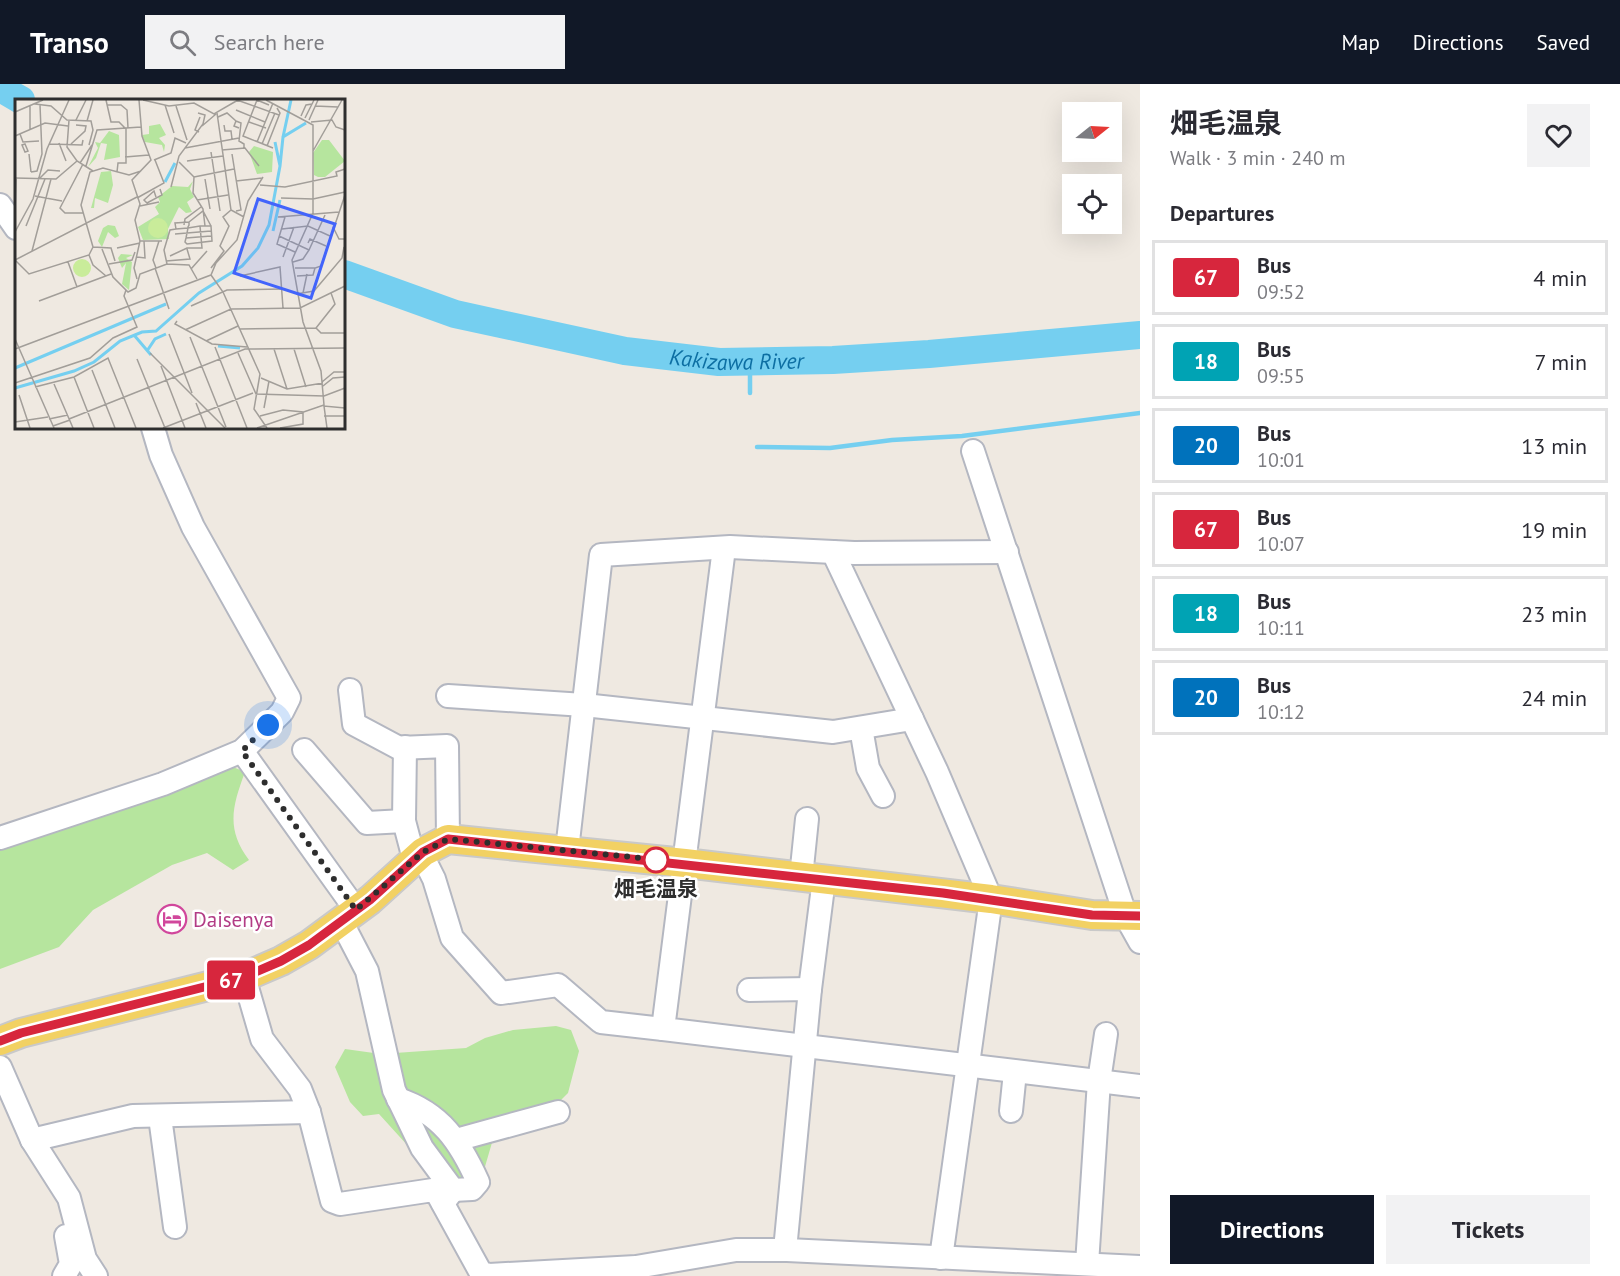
<!DOCTYPE html>
<html lang="en">
<head>
<meta charset="utf-8">
<style>
  :root { --surface:#fff; --page:#f2f2f3; --text:#2b2b33; --muted:#7c7c81; --line:#e1e1e2; --accent:#111827 }
  body { margin:0; font-family:"PT Sans","Noto Sans JP",sans-serif; background:var(--page); color:var(--text); height:100vh; display:flex; flex-direction:column; font-size:22px; white-space:nowrap }
  * { box-sizing:border-box; margin:0 }
  p { font-size:20px; color:var(--muted) }
  .icon { flex:none; width:33px; height:33px; fill:none; stroke:currentColor; stroke-width:2; stroke-linecap:round; stroke-linejoin:round }
  .map { position:relative; flex:1; overflow:hidden }
  .panel { display:flex; flex-direction:column; background:var(--surface); width:480px }
  .panel>* { flex:none }
  .badge { padding:0 12px; border-radius:4px; font-size:21px; line-height:39px }
  .needle { width:39px; rotate:72deg }
  .controls { position:absolute; left:1062px; top:18px; display:grid; gap:12px }
  .controls a { display:grid; place-items:center; width:60px; height:60px; border-radius:0px; background:var(--surface); box-shadow:0 6px 24px #0002; font-size:30px }
  .you { position:absolute; width:30px; height:30px; margin:-15px; border:4px solid #fff; border-radius:50%; background:#1a73e8; box-shadow:0 0 0 9px #1a73e833 }
  .map>.badge { position:absolute; translate:-50% -50%; box-shadow:0 0 0 3px #fff }
  h2 { padding:0 30px; font-size:22px; line-height:54px }
  .round { display:grid; place-items:center; flex:none; width:63px; height:63px; border-radius:0px; background:var(--page) }
  .summary { display:flex; align-items:center; justify-content:space-between; height:102px; padding:0 30px }
  h1 { font-size:28px; font-weight:700; line-height:45px }
  .button { display:flex; gap:12px; margin-top:auto; padding:12px 30px }
  .button a { flex:1; height:69px; border-radius:0px; background:var(--accent); color:#fff; font-size:24px; font-weight:700; line-height:69px; text-align:center }
  .button a+a { background:var(--page); color:var(--text) }
  ul { padding:0; list-style:none }
  li { display:flex; align-items:center; gap:18px; height:75px; margin:0 12px 9px; padding:0 18px; border:3px solid var(--line); border-radius:0px }
  li div { flex:1 }
  li b { display:block; font-size:22px }
  li em { font-style:normal }
  li .badge { min-width:66px; font-weight:700; text-align:center }
  header { display:flex; align-items:center; gap:36px; box-sizing:border-box; height:84px; padding:0 30px; background:var(--accent); color:#fff }
  header strong { font-size:28px }
  nav { display:flex; gap:33px; margin-inline-start:auto; font-size:21px }
  .search { width:420px; height:54px; background:var(--page); display:flex; align-items:center; gap:15px; box-sizing:border-box; padding:0 21px; border-radius:0px; color:var(--muted); font-size:22px }
  main { display:flex; flex:1; min-height:0 }
  .map>svg:first-child { display:block }
  .green { fill:#b6e59e }
  .lines { fill:none; stroke-linecap:round; stroke-linejoin:round }
  .stream { stroke:#75cff0; stroke-width:4.5 }
  .river { stroke:#75cff0; stroke-width:28 }
  .minor-casing { stroke:#b4b7c1; stroke-width:26 }
  .major-casing { stroke:#c9c9c9; stroke-width:32 }
  .minor { stroke:#fff; stroke-width:22 }
  .major { stroke:#f2d163; stroke-width:28 }
  .line-casing { stroke:#fff; stroke-width:14 }
  .line { stroke:#d7263d; stroke-width:9 }
  .walk { stroke:#2e2e2e; stroke-width:6; stroke-dasharray:0 10.8 }
  .stop-dot { fill:#fff; stroke:#d7263d; stroke-width:3 }
  .labels { text-anchor:middle; dominant-baseline:central; stroke-width:5; stroke-linejoin:round; paint-order:stroke }
  .stop-label { font-size:21px; font-weight:bold; fill:#2e2e2e; stroke:#fff }
  .hotel-label { font-size:21px; fill:#b23c85; stroke:#fff; text-anchor:start }
  .water-label { font-size:22px; font-style:italic; fill:#0d6fa3; stroke:#fff }
  .inset-river { fill:none; stroke:#75cff0; stroke-width:3 }
  .inset-road { fill:none; stroke:#a29e99; stroke-width:1.5 }
  .view { fill:#4264fb; fill-opacity:0.15; stroke:#4264fb; stroke-width:3 }
  .inset-edge { fill:none; stroke:#2e2e2e; stroke-width:3 }
</style>
</head>
<body>
<header>
<strong>Transo</strong>
<div class="search"><svg class="icon" aria-label="search" viewBox="0 0 24 24"><circle cx="10" cy="10" r="6"/><path d="M15 15l6 6"/></svg>Search here</div>
<nav><a>Map</a><a>Directions</a><a>Saved</a></nav>
</header>
<main>
<div class="map">
<svg width="1140" height="1192" viewBox="0 0 1140 1192">
  <rect width="100%" height="100%" fill="#efe9e1"/>
  <!-- green -->
  <g class="green">
    <path d="M219 677 245 688C232 723 226 745 249 776L233 786 207 769 172 781 93 826 59 863 0 885V753Z"/>
    <path d="M556 942 571 946 579 967 568 1009 545 1032 498 1038 484 1086 450 1102 428 1084 379 1030 363 1032 350 1018 335 983 345 965 381 970 466 964 485 954 513 946Z"/>
  </g>
  <g class="lines">
    <!-- stream -->
    <g class="stream">
      <path d="M750 278V309"/>
      <path d="M757 363 830 364 892 356 962 352 1140 329"/>
    </g>
    <!-- river -->
    <g class="river">
      <path d="M0 4 21 16"/>
      <path id="s1" d="M344 190 455 230 625 267 719 278 833 276 929 270 1140 251"/>
    </g>
    <!-- minor casing -->
    <g class="minor-casing">
      <g id="minor">
        <path d="M0 121 16 144"/>
        <path d="M973 367 1126 833 1140 858"/>
        <path d="M724 464 663 945 1140 1002"/>
        <path d="M833 468 937 688 991 815 941 1174"/>
        <path d="M350 606 354 640 399 664 447 662 448 755"/>
        <path d="M448 612 584 621 833 648 912 635"/>
        <path d="M861 644 868 684 883 712"/>
        <path d="M405 663 404 737 414 775"/>
        <path d="M304 666 367 739 404 737"/>
        <path d="M242 667 356 826"/>
        <path d="M0 754 163 700 242 667 282 628 289 614 193 443 161 371 153 344"/>
        <path d="M567 766 601 471 730 463 854 469 1007 468"/>
        <path d="M421 769 434 795 452 854 501 909 558 901 601 938 663 945"/>
        <path d="M801 793 807 735"/>
        <path d="M341 837 367 887 394 1006 422 1064 453 1106 443 1119"/>
        <path d="M244 893 262 955 300 1005 309 1028 332 1117 340 1120 433 1106 437 1109 481 1189 489 1191 636 1183 736 1166H787L1140 1183"/>
        <path d="M810 905 824 795"/>
        <path d="M749 906 810 905 785 1166"/>
        <path d="M0 983 32 1056 69 1114 85 1175 96 1192"/>
        <path d="M398 1015C441 1029 460 1058 478 1098L472 1105 453 1106"/>
        <path d="M1011 1027 1015 988"/>
        <path d="M160 1033 175 1143"/>
        <path d="M32 1056 133 1032 309 1028"/>
        <path d="M456 1056 558 1028"/>
        <path d="M1087 1180 1099 997 1106 950"/>
        <path d="M64 1192 71 1180 66 1152"/>
      </g>
    </g>
    <!-- major casing -->
    <g class="major-casing">
      <path id="major" d="M0 957 21 949 244 893 281 877 309 861 370 816 423 768 448 755 685 779 991 815 1092 831 1140 832"/>
    </g>
    <!-- minor -->
    <use href="#minor" class="minor"/>
    <!-- major -->
    <use href="#major" class="major"/>
  </g>
  <g class="lines">
    <!-- line casing -->
    <g class="line-casing">
      <path id="line" d="M0 957 21 949 244 893 281 877 309 861 370 816 423 768 448 755 943 809 1092 831 1140 832"/>
    </g>
    <!-- line -->
    <use href="#line" class="line"/>
    <!-- walk -->
    <path class="walk" d="M268 641 242 667 356 826 423 768 448 755 662 776H656"/>
  </g>
  <!-- icons -->
  <defs>
    <g id="hotel-ring" transform="scale(1.5)"><circle r="9.5" fill="#fff" stroke="#d1479c" stroke-width="1.5"/><path d="M-6-4.5h1.5V1H6V5H4.5V3h-9V5H-6ZM-4 0a1.8 1.8 0 1 1 3.6 0ZM.5 0V-2.5h3Q6-2.5 6 0Z" fill="#d1479c"/></g>
  </defs>
  <g fill-rule="evenodd">
    <use href="#hotel-ring" x="172" y="835"/>
  </g>
  <!-- markers -->
  <circle class="stop-dot" cx="656" cy="776" r="12"/>
  <g class="labels">
    <!-- stop labels -->
    <g class="stop-label">
      <text x="656" y="804">畑毛温泉</text>
    </g>
    <!-- hotel labels -->
    <g class="hotel-label">
      <text x="193" y="835">Daisenya</text>
    </g>
    <!-- water labels -->
    <g class="water-label">
      <text stroke="none"><textPath href="#s1" startOffset="404">Kakizawa River</textPath></text>
    </g>
  </g>
  <!-- overview -->
  <g transform="translate(15 15)">
    <rect width="330" height="330" fill="#efe9e1"/>
    <path d="M145 25 151 36 144 39 150 46 149 53 147 46 130 43 127 36 134 35V27ZM94 32 104 36 105 58 89 61 92 45 86 44 81 59 73 68 83 49 80 43 85 44ZM307 41H314L330 62 310 78H303L299 76 298 54ZM239 47 258 53 257 73 242 75 234 53ZM96 72 98 86 93 104 80 99 79 109H76L86 73ZM178 82 175 90 179 98 172 103 177 113 171 114 164 108 153 130 154 140 128 141 123 128 144 115 140 108 145 103 143 98 157 87 173 88ZM93 126 100 127 104 137 100 139 93 133 87 148 83 142 88 129ZM106 155 118 156 111 159 117 163 114 191 107 185 111 164 107 169 103 159Z" fill="#b6e59e"/>
    <path d="M133 129a10 10 0 1 1 20 0a10 10 0 1 1-20 0ZM58 169a9 9 0 1 1 18 0a9 9 0 1 1-18 0Z" fill="#c9ec9a"/>
    <path class="inset-river" d="M268 38 276 1M265 67 268 38 291 24M150 83 160 64M258 132 265 101M119 236 136 256M203 247 225 249M132 252 140 240 151 235M0 269 151 205M0 289 59 272 79 263 105 242 127 233 141 232 184 194 227 167 243 149 254 126 265 67 260 43"/>
    <path class="inset-road" d="M91 1 96 23H104L110 29M128 1 154 7 179 4 199 15 223 1M222 1 264 16M20 5 36 7 52 21 76 22 78 31 74 46M92 6H106L112 11 113 29M150 6 159 34M254 6 242 1 228 37 258 49M15 7V30M161 7 172 41M300 7 323 8M221 11 250 23M0 13 28 1M202 14 216 111 229 118M286 17 291 6 297 5M203 18 212 14 221 22M290 19 299 1M54 21 52 48 62 62 78 72M61 21 71 1M294 21 303 1M72 22 78 1M234 23 251 29M296 23 317 21 321 28 330 31M209 26 210 32H216L217 40M187 27 201 15M224 29 219 27 221 22 226 24 224 42 229 45V49M184 33 180 31 185 18M5 35 8 43 24 42M0 37 30 24 53 27M242 43 258 4M44 44 51 62M10 45 13 52 10 53 7 46ZM34 45 67 46 68 41M56 45 70 32 71 27 61 26M247 45 260 14M252 47 265 14 262 9M170 49 224 39M207 51 230 49 244 67M298 52 327 1M196 53 205 112M14 55 16 73M217 55 226 111 221 112M110 58 134 56M139 61 156 54 160 39 171 44M172 62 208 57M164 63 179 78 178 94 188 110 190 127M65 64 77 46M71 67 82 31 126 28M16 73 22 72 27 55 25 6M102 73 103 64H111V29M179 78 219 70M0 79 41 80 62 62M25 79 33 71 45 72M190 80 195 110M221 82 247 79M245 86 270 88 322 77 321 73 330 70M156 88 164 57 188 25 190 16 183 14M20 97 47 102M141 98 139 92 129 101 132 104 147 96 145 90M122 99 149 84 140 61M266 99 298 100 330 93M182 101 213 96M125 107 144 103M0 114 1 79M68 114H50L45 109 68 65M263 118 324 113M270 118 262 145 280 153M174 123 188 112 196 127M169 126 170 120 186 108M11 127 30 80M318 128 324 140H330M267 130 293 127 315 137M0 133 18 100 32 50 54 1M160 135 196 132M264 137 294 151 310 116M171 139 196 137M125 142H147M293 144 295 140 311 147M78 148 96 149 100 162M102 149 125 144M87 150 98 178 113 193 121 189 125 175 152 165 174 166 182 180M17 152 36 80M74 156 78 166 91 177M155 157 172 149H187L185 127M122 158 130 159 129 142M268 158 279 128M0 161 14 175 74 156 78 148 66 106 75 73 88 69 114 76 126 72M0 161 122 98M151 162 175 160 172 150M53 163 62 188M278 163 288 160 294 151M94 165 117 161 120 153M152 165 149 151 155 131 161 130 173 129 185 127H196L197 142 172 145 170 143 171 139 173 129V128L174 126V123L160 124 161 130M140 169 154 210M141 169 138 161 144 142M196 169 209 152 205 147 214 127 208 118 216 111M280 169H301M176 170 192 152M196 176 201 164 222 141 233 102 248 78M225 177 265 168 268 209M282 177 298 176 300 169 306 167 330 96M122 180 119 169 125 142 120 121 125 105 117 81 136 61 127 37 124 1M288 194 292 175M281 195 299 192 327 159 329 148M24 202 96 175M176 207 212 191 268 190M162 222 160 225 197 245 232 248M301 229 320 205 316 194M225 230 301 229 306 234H330M170 231 216 210 285 209 330 187M154 235 177 294M175 238 211 328M0 240 39 329M191 242 223 227M200 248 232 329M0 250 196 176 208 193 245 275 239 310 252 329M259 250 272 290M279 250 291 288M135 254 210 329M223 254 241 295 309 297 330 289M122 260 150 329M146 267 170 329M77 271 100 329M59 278 79 329M246 279 272 290 308 284M307 283 319 273H330M0 284 75 259 98 239 122 228 109 197 111 191M39 285 58 329M308 287 318 279 330 278M20 288 59 278 93 259 121 329M4 296 15 329M181 304 191 329M249 309 254 282M245 317 268 311 288 313V325L265 329M309 317H330M34 320 53 316M54 320 230 250 330 249M0 323 33 318M38 327 55 321M148 329 238 294M242 329 309 306 306 272 288 223 277 161 298 114V26L251 1M312 329 309 307 330 309"/>
    <path class="view" d="M243 100 320 125 296 199 219 174Z"/>
    <rect width="330" height="330" class="inset-edge"/>
  </g>
</svg>
<div class="controls">
<a><svg class="needle" viewBox="-14 -14 28 28"><path d="M0-13l5 13h-10z" fill="#e53935"/><path d="M0 13l5-13h-10z" fill="#7c7c81"/></svg></a>
<a><svg class="icon" aria-label="locate" viewBox="0 0 24 24"><circle cx="12" cy="12" r="6"/><path d="M12 2v4M12 18v4M2 12h4M18 12h4"/></svg></a>
</div>
<div class="you" style="left:268px;top:641px"></div>
<b class="badge" style="left:231px;top:896px;background:#d7263d;color:#fff">67</b>
</div>
<section class="panel">
<div class="summary"><div><h1>畑毛温泉</h1><p>Walk · 3 min · 240 m</p></div><a class="round"><svg class="icon" aria-label="heart" viewBox="0 0 24 24"><path d="M12 20l-8-8c-3-5 5-10 8-4 3-6 11-1 8 4z"/></svg></a></div>
<h2>Departures</h2>
<ul>
<li><span class="badge" style="background:#d7263d;color:#fff">67</span><div><b>Bus</b><p>09:52</p></div><em>4 min</em></li>
<li><span class="badge" style="background:#00a3b4;color:#fff">18</span><div><b>Bus</b><p>09:55</p></div><em>7 min</em></li>
<li><span class="badge" style="background:#0072bc;color:#fff">20</span><div><b>Bus</b><p>10:01</p></div><em>13 min</em></li>
<li><span class="badge" style="background:#d7263d;color:#fff">67</span><div><b>Bus</b><p>10:07</p></div><em>19 min</em></li>
<li><span class="badge" style="background:#00a3b4;color:#fff">18</span><div><b>Bus</b><p>10:11</p></div><em>23 min</em></li>
<li><span class="badge" style="background:#0072bc;color:#fff">20</span><div><b>Bus</b><p>10:12</p></div><em>24 min</em></li>
</ul>
<div class="button"><a>Directions</a><a>Tickets</a></div>
</section>
</main>
</body>
</html>
